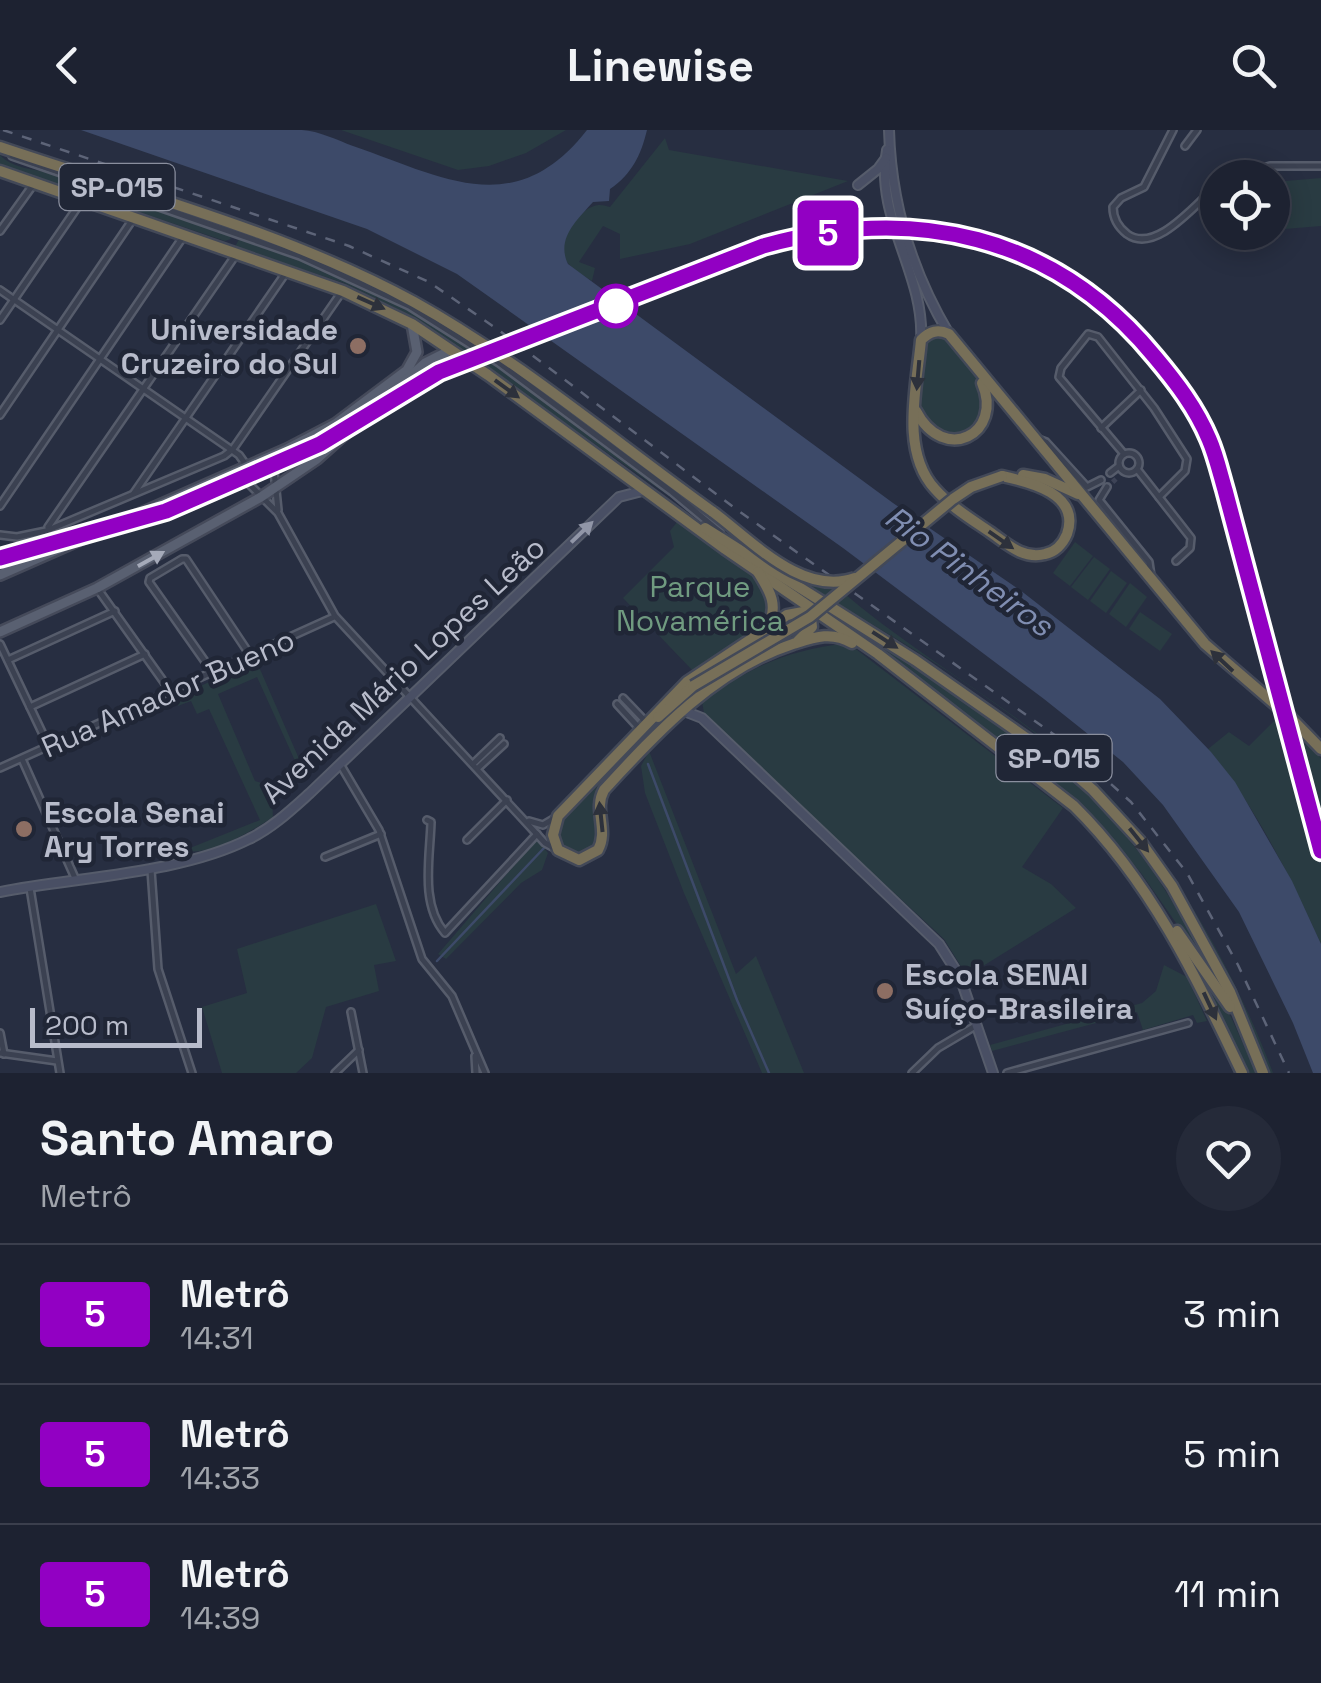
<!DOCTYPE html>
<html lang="pt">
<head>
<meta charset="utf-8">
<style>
  :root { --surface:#1d2231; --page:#252a39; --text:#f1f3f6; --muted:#a0a4ab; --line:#3b3f4d }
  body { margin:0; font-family:"Space Grotesk",sans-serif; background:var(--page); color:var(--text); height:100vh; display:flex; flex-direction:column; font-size:38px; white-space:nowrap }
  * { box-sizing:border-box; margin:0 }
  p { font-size:32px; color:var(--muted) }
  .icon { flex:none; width:55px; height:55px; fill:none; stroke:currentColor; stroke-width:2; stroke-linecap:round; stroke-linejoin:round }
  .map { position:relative; height:943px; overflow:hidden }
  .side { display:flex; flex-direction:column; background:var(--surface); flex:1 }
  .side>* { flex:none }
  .badge { padding:0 20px; border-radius:8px; font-size:35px; line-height:65px }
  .fabs { position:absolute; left:1200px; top:30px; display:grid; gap:20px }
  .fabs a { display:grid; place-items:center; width:90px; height:90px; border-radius:50%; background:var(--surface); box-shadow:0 5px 25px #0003,0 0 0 2px var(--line); font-size:50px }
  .scale { position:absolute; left:30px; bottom:25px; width:172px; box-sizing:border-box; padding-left:10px; border:5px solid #b8bccb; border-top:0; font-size:28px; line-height:35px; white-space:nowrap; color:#b8bccb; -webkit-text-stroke:8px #202636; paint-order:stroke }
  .map>.badge { position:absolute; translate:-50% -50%; box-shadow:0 0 0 5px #fff }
  .round { display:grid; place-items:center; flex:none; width:105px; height:105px; border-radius:52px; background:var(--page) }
  .summary { display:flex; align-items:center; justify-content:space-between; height:170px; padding:0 40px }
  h1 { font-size:48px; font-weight:700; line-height:75px }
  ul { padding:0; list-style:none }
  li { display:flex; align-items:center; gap:30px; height:140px; padding:0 40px; border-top:2px solid var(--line) }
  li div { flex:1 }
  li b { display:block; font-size:38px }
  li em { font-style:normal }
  li .badge { min-width:110px; font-weight:700; text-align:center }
  header { display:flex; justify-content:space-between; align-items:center; height:130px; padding:0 40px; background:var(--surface); font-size:45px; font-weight:700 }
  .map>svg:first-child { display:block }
  .green { fill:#293b42 }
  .water { fill:#3d4a69 }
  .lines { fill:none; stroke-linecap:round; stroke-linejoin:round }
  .stream { stroke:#3d4a69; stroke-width:2.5 }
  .street-tunnel { stroke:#3d4356; stroke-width:5; stroke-dasharray:5 2.5; stroke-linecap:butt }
  .street-casing { stroke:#565c6b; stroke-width:10 }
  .secondary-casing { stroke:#565c6b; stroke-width:12 }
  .primary-casing { stroke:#454a5a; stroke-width:14 }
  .highway-casing { stroke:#434958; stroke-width:15 }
  .street { stroke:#3b4151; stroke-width:5 }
  .secondary { stroke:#494f64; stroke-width:8 }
  .primary { stroke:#596071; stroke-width:9 }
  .highway { stroke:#776f58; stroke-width:10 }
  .rail { stroke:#5d6478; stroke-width:2.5; stroke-dasharray:10 10; stroke-linecap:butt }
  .highway-bridge-casing { stroke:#434958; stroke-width:15; stroke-linecap:butt }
  .highway-bridge { stroke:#776f58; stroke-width:10 }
  .oneway { fill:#2d313b }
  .oneway2 { fill:#9196a7 }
  .oneway3 { fill:#a5aab9 }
  .line-casing { stroke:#fff; stroke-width:22 }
  .line { stroke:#9200c3; stroke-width:15 }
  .stop-dot { fill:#fff; stroke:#9200c3; stroke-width:5 }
  .education-dot { fill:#8d6e63; stroke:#202636; stroke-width:4 }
  .labels { text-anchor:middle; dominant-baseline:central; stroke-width:9; stroke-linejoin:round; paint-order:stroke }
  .shield { fill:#202636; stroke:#8a8f9e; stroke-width:2.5 }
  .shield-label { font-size:28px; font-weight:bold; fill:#b8bccb }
  .poi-label { font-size:30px; font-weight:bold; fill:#b8bccb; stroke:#202636; text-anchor:start }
  .park-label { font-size:30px; fill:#709b80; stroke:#202636 }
  .street-label { font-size:30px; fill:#b8bccb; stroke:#202636 }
  .water-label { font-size:32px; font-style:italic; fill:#808eb2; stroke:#202636 }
</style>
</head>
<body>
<header><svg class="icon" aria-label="back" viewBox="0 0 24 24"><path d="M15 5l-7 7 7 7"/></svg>Linewise<svg class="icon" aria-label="search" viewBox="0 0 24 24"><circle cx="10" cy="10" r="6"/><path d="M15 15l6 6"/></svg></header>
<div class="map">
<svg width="1321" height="943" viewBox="0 0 1321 943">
  <rect width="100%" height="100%" fill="#272e41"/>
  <!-- green -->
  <g class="green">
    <path d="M341 0H566L526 23 489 36 458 40Z"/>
    <path d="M665 8 669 20 848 51 690 114 620 129V104L603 96 579 132 595 138 592 151C582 144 565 136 563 123 560 108 580 80 594 76 600 74 603 75 610 77Z"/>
    <path d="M0 25C12 39 40 40 52 43L229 105 231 109 225 111 0 35Z"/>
    <path d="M1321 48V96L1273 100V52Z"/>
    <path d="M240 107 287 122 409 177 501 236 500 240 503 237 650 346 679 373 415 188 344 153 235 117Z"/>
    <path d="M944 204C956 221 978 242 982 263 990 308 932 319 922 279 917 258 925 231 928 209Z"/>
    <path d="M667 353 804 451 822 458 839 459C914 524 1003 572 1078 636 1163 709 1234 839 1273 943H1270C1234 851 1188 753 1121 680 1069 624 989 567 924 526 837 471 742 424 667 353Z"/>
    <path d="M677 392 760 452 769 468V490L754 506 693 541 623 468 674 417 670 401Z"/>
    <path d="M1075 412 1093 426 1070 456 1053 443Z"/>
    <path d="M744 427C813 469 886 510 949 560 1005 604 1058 630 1108 685 1151 732 1183 786 1211 843L1141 743 1080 672 866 511Z"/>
    <path d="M1094 427 1110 439 1088 470 1071 457Z"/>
    <path d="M1111 441 1127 453 1106 483 1090 471Z"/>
    <path d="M1130 453 1147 467 1126 497 1109 484Z"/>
    <path d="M1140 482 1172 504 1160 521 1129 499Z"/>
    <path d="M793 484 809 494 797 508 762 520 695 560 600 659C589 679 605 698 593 718L579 724 563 718 557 705 561 689 693 559 777 509 771 504 760 509Z"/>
    <path d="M848 513 1063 678 1022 737 1051 754 1076 778 967 846 944 809 705 588 702 572C754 535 785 521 848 513Z"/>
    <path d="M256 530 300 631 296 633 257 547 218 564 255 651 265 654 272 669 273 687C254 700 208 728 185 720L260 690 209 579 197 584 191 571 178 576 175 568Z"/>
    <path d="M1275 590 1308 610 1321 629V814C1290 746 1256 677 1208 619L1229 602 1249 616Z"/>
    <path d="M649 621 736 844 756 826 804 943H762L684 763 645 663 641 636Z"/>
    <path d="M537 709 548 723 542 740 521 753 446 829 438 824Z"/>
    <path d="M376 774 396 831 374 835 379 861 326 877 312 928 296 943H222L202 877 247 863 237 819Z"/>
    <path d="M1197 834 1231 887 1256 943H1248L1194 835Z"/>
    <path d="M1164 835 1187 847 1207 891 1197 893 1193 885 1143 900 1137 882 992 921 990 915 1142 873 1156 861Z"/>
  </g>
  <!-- water -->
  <path class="water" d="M81 0C154 0 229 0 302 0 319 1 337 10 353 16 443 47 515 92 587 0H647C641 25 632 44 610 59L609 71 593 72C576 91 556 109 568 134L893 373 1020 460 1160 569 1211 622 1235 652 1292 751 1321 814V943H1313L1293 893 1239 782 1163 675 1123 632 1044 569 843 418 457 144 367 99Z"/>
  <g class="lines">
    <!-- stream -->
    <g class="stream">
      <path d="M648 634 737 870 769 943"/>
      <path d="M437 831 544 718"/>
    </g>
    <!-- street-tunnel -->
    <path class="street-tunnel" d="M1107 357 1116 349"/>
    <!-- street casing -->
    <g class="street-casing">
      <g id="street">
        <path d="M1173 0 1144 57 1121 68 1113 77C1113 88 1118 97 1127 104 1156 125 1196 73 1218 55"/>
        <path d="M1185 16 1197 0"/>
        <path d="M12 26 300 126 409 176 499 233 672 362 720 402"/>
        <path d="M1228 48 1270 36H1321"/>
        <path d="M0 101 33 55"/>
        <path d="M0 160 239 325 244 332V349L278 383 335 486 545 713 554 718"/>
        <path d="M0 190 81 72"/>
        <path d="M0 285 133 89"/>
        <path d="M1101 298 1141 260"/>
        <path d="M1038 309 1046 312 1087 357 1101 350"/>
        <circle cx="1129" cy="333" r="10"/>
        <path d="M1124 324 1059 247 1061 238 1088 204 1098 207 1154 278 1187 329 1185 341 1159 367"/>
        <path d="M266 330 274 341 278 380"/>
        <path d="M1137 339 1191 408 1190 418 1176 431"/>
        <path d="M1110 343 1119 336"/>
        <path d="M1107 357 1099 370 1149 432 1151 446"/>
        <path d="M134 363 287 141"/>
        <path d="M0 376 183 107"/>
        <path d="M48 397 235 126"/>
        <path d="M0 405 17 407 46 401 224 326 233 319 341 163"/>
        <path d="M97 458 171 562"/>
        <path d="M0 514 49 617"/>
        <path d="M8 530 115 481"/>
        <path d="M211 540 149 452 150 448 182 429H186L250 525"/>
        <path d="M623 568 646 592"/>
        <path d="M617 574 639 598"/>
        <path d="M30 577 145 524"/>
        <path d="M22 629 75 748"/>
        <path d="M340 634 379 700 422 829 452 866 485 943"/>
        <path d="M473 634 500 608"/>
        <path d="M0 638 334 487"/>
        <path d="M478 638 504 614"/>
        <path d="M427 690 431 692C430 728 420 774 445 803L537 704"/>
        <path d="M529 691 543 695 555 688"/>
        <path d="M467 710 507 670"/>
        <path d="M325 727 381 704"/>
        <path d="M151 740 158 839 192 943"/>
        <path d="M30 758 60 943"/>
        <path d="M351 882 363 943"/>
        <path d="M0 903 4 924"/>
        <path d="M0 923 57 931"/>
        <path d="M475 926 476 943"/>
        <path d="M335 943 359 920"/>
        <path d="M912 943 938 918 977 895"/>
        <path d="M1007 943 1188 893"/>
      </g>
    </g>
    <!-- secondary casing -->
    <g class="secondary-casing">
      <g id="secondary">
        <path d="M889 0C891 72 912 142 949 204"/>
        <path d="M887 20C874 87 925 144 921 210"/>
        <path d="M858 55 878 39 886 28"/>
        <path d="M684 581 702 588 939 814 960 847 993 943"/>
        <path d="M0 762C76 747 180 744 249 709 272 698 291 680 310 663L619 367 646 360"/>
      </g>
    </g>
    <!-- primary casing -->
    <g class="primary-casing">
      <g id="primary">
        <path d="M0 445 287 319 335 294 407 240 417 222 412 194"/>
        <path d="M0 502 97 458 261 367 317 329 425 233 451 220"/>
      </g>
    </g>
    <!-- highway casing -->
    <g class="highway-casing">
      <g id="highway">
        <path d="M0 17C136 63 288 103 414 172 520 231 615 312 713 382"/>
        <path d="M0 41 343 161 412 194 488 245 725 419 878 524 1074 676C1151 752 1196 847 1242 943"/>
        <path d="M916 281C944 335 1004 304 982 253"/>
        <path d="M1023 345 1045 349 1078 364"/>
        <path d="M1002 346C1030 352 1081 364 1067 404 1063 414 1055 422 1045 424 1023 430 1006 413 990 402 971 389 950 376 935 359 900 321 917 256 921 210 930 201 938 199 949 204L1205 514 1290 587 1321 619"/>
        <path d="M705 398 915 530 1062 633 1093 660 1140 711 1172 756 1230 862 1263 943"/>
        <path d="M758 442C770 461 780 477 766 499"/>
        <path d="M797 512 812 497 811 488 803 482 787 485 687 552 558 686 553 705 558 720 579 730 598 720C609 700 593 680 604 660 658 601 716 539 793 514 815 507 832 501 852 513"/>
        <path d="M658 587 693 556"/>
        <path d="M1177 801 1230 877"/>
      </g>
    </g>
    <!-- street -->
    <use href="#street" class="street"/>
    <!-- secondary -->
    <use href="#secondary" class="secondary"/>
    <!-- primary -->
    <use href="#primary" class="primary"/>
    <!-- highway -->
    <use href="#highway" class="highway"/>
    <!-- rail -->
    <g class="rail">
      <path d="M3 0 349 116 429 152 500 201 736 379 1063 611 1131 672 1187 743 1238 835 1289 943"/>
      <path d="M0 430 166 382 326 312 436 247 613 181 759 121 813 108 881 101 953 107 1024 129 1098 174 1134 209 1187 280 1203 313 1223 378 1321 735"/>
    </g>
    <!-- highway-bridge casing -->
    <g class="highway-bridge-casing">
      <g id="highway-bridge">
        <path d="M713 382C752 411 803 467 855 448"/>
        <path d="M693 556 810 487 953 369 971 357 1002 346"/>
      </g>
    </g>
    <!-- highway-bridge -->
    <use href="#highway-bridge" class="highway-bridge"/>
  </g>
  <!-- one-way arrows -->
  <defs><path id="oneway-solid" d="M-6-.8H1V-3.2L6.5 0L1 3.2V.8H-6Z" transform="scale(2.5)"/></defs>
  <g class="oneway">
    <use href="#oneway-solid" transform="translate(371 173) rotate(24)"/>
    <use href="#oneway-solid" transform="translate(918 245) rotate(95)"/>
    <use href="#oneway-solid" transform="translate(507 259) rotate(36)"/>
    <use href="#oneway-solid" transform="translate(1001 410) rotate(35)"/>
    <use href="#oneway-solid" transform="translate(885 510) rotate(33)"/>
    <use href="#oneway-solid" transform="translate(1222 531) rotate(-137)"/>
    <use href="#oneway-solid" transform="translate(601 687) rotate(-96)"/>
    <use href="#oneway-solid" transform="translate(1139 710) rotate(51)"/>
    <use href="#oneway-solid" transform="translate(1210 876) rotate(65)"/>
  </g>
  <use class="oneway2" href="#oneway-solid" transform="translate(582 402) rotate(-44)"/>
  <use class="oneway3" href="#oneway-solid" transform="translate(151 429) rotate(-29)"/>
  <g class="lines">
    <!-- line casing -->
    <g class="line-casing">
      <path id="line" d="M0 428 166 381 320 314 439 242 763 116C913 74 1054 104 1155 227 1176 252 1196 278 1209 309 1216 325 1220 343 1225 360L1321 721"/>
    </g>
    <!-- line -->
    <use href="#line" class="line"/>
  </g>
  <!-- markers -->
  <circle class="stop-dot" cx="616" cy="176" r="20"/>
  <g class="education-dot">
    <circle cx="358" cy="216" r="10"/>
    <circle cx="24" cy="699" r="10"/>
    <circle cx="885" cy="861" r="10"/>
  </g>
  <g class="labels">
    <!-- shield labels -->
    <g class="shield">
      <rect x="59.5" y="34" width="115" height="46" rx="8"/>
      <rect x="996.5" y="605" width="115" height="46" rx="8"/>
    </g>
    <g class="shield-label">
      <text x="117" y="57">SP-015</text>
      <text x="1054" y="628">SP-015</text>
    </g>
    <!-- poi labels -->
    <g class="poi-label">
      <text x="338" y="199" text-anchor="end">Universidade<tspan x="338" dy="34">Cruzeiro do Sul</tspan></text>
      <text x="44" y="682">Escola Senai<tspan x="44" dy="34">Ary Torres</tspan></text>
      <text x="905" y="844">Escola SENAI<tspan x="905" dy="34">Suíço-Brasileira</tspan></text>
    </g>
    <!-- park labels -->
    <g class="park-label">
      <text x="700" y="456">Parque<tspan x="700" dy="34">Novamérica</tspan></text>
    </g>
    <!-- street labels -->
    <g class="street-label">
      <text transform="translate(403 540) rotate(-43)">Avenida Mário Lopes Leão</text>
      <text transform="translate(168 563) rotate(-24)">Rua Amador Bueno</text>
    </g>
    <!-- water labels -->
    <g class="water-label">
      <text transform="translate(969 441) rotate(36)">Rio Pinheiros</text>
    </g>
  </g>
</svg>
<div class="fabs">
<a><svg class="icon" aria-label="locate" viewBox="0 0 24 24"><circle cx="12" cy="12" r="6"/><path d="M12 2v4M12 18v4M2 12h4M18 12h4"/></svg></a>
</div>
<div class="scale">200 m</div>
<b class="badge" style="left:828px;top:103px;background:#9200c3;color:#fff">5</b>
</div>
<section class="side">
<div class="summary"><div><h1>Santo Amaro</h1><p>Metrô</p></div><a class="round"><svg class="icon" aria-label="heart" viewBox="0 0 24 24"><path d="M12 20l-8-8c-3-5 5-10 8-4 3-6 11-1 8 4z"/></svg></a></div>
<ul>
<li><span class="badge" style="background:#9200c3;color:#fff">5</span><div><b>Metrô</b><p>14:31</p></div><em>3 min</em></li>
<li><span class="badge" style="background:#9200c3;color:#fff">5</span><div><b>Metrô</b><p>14:33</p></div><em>5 min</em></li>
<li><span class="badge" style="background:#9200c3;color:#fff">5</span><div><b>Metrô</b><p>14:39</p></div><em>11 min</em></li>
</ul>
</section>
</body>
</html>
